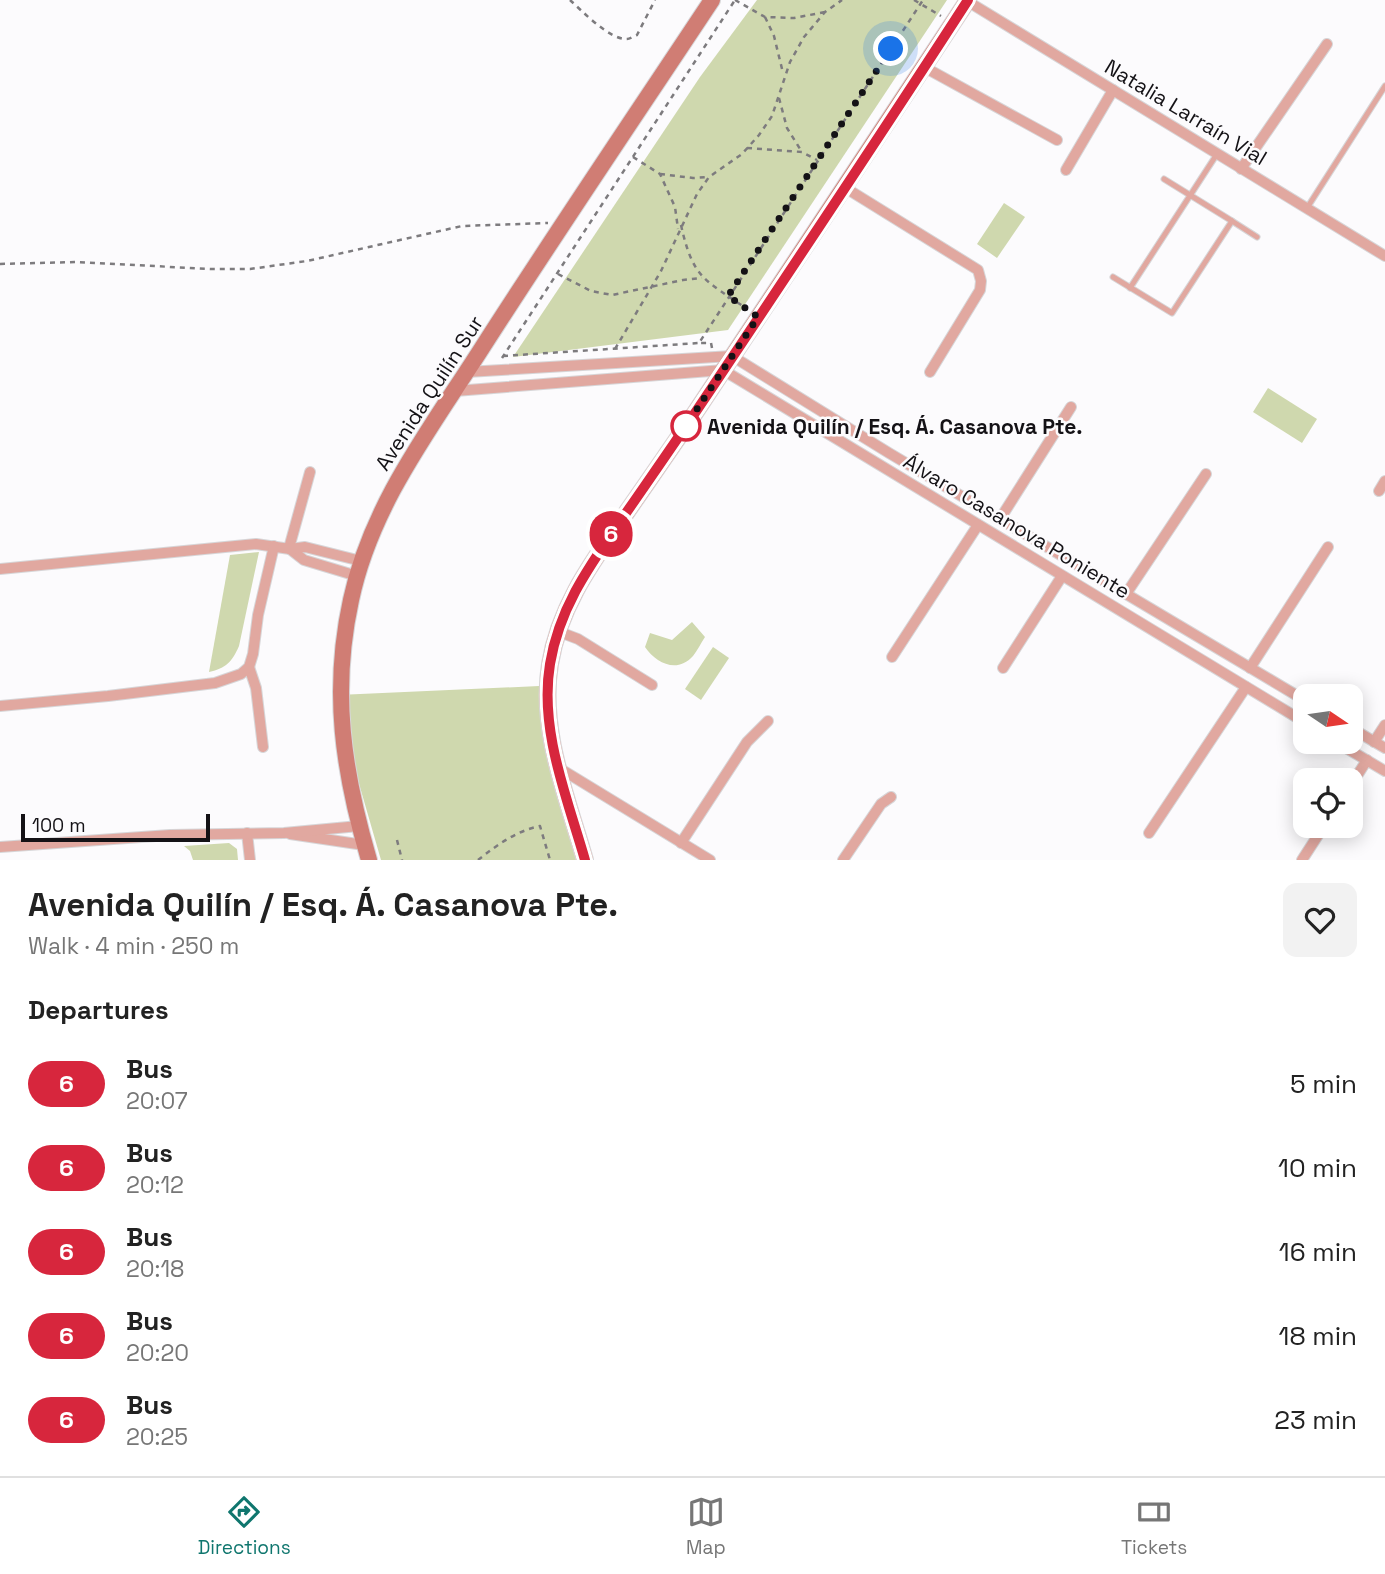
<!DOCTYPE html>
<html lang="en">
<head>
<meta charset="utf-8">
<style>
  :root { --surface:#fff; --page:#f2f2f2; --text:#222; --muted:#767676; --line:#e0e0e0; --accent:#0f766e }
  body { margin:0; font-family:"Space Grotesk",sans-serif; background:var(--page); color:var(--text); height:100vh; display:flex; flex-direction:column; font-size:26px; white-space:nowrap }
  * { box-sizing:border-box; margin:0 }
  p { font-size:23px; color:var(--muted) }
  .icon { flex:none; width:38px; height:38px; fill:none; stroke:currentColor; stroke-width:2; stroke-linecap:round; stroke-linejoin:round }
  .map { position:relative; height:860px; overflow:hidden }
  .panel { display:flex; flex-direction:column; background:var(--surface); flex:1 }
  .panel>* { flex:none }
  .badge { padding:0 14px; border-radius:23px; font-size:24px; line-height:46px }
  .needle { width:46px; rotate:103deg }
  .fabs { position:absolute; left:1293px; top:684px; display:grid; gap:14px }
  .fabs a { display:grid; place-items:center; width:70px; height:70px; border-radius:14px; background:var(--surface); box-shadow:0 4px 18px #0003; font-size:35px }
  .scale { position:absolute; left:21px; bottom:18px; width:189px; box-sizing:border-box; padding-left:7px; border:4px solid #141216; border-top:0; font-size:19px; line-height:24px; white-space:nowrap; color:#141216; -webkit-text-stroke:5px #fcfbfd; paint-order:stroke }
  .you { position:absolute; width:35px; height:35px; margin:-18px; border:5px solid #fff; border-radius:50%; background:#1a73e8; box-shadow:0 0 0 10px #1a73e833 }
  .map>.badge { position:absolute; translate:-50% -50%; box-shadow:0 0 0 4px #fff }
  h2 { padding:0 28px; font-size:26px; line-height:63px }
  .round { display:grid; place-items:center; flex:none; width:74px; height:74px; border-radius:14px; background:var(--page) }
  .summary { display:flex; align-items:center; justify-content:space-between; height:119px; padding:0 28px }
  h1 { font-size:33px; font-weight:800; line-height:52px }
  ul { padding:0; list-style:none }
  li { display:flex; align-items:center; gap:21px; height:84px; padding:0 28px }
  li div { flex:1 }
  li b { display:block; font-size:26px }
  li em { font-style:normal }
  li .badge { min-width:77px; font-weight:700; text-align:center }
  .tabs { display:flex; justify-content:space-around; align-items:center; height:98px; border-top:2px solid var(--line); background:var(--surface); font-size:19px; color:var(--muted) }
  .tabs a { display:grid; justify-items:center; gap:4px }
  .tabs .active { color:var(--accent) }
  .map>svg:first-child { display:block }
  .green { fill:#cfd8ae }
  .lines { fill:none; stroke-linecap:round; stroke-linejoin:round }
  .lane-casing { stroke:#d7d6d8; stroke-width:7 }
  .street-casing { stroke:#d7d6d8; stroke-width:12 }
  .secondary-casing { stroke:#d7d6d8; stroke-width:18 }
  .path { stroke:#7d7b7e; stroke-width:2.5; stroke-dasharray:5 5; stroke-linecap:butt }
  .lane { stroke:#e1a8a0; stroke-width:5 }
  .street { stroke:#e1a8a0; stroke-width:10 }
  .secondary { stroke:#d07d74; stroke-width:16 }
  .line-casing { stroke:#fff; stroke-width:16 }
  .line { stroke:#d7263d; stroke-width:10 }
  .walk { stroke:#141216; stroke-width:7; stroke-dasharray:0 12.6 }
  .stop-dot { fill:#fff; stroke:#d7263d; stroke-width:3.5 }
  .labels { text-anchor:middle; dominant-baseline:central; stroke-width:5; stroke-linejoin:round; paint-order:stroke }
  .street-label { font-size:21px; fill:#141216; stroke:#fcfbfd }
  .stop-label { font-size:21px; font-weight:bold; fill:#141216; stroke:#fcfbfd; text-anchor:start }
</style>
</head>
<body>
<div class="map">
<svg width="1385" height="860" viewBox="0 0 1385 860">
  <rect width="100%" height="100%" fill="#fcfbfd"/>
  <!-- green -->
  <g class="green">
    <path d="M757 0H947L728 330 513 357 700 77Z"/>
    <path d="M1004 203 1025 217 997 258 977 244Z"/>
    <path d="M1268 388 1317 419 1302 443 1253 412Z"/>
    <path d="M259 552 239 646C232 662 226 668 209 672L230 555Z"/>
    <path d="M692 622 705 637C701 643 697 651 693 656 677 674 656 663 645 647L650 633 672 640Z"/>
    <path d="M713 647 729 658 701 700 685 689Z"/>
    <path d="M539 686 542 710 579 860H381L345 735 338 695Z"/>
    <path d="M229 843 237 849 238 860H193L190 851 184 846Z"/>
  </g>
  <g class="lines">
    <!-- lane casing -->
    <g class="lane-casing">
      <g id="lane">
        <path d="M1307 208 1385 86"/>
        <path d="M1232 221 1257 237"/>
        <path d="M1113 277 1172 313 1232 221 1164 179"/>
        <path d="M1130 288 1217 154"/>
      </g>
    </g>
    <!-- street casing -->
    <g class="street-casing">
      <g id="street">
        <path d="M967 1 1385 256"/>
        <path d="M924 67 1057 140"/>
        <path d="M1241 169 1327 44"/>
        <path d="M1066 170 1113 90"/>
        <path d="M844 187 978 270 981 281 980 290 930 372"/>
        <path d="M467 372 732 356 889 453 1306 701"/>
        <path d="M455 391 723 370 1306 723"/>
        <path d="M1379 491 1385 481"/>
        <path d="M1000 519 1071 407"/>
        <path d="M289 548 310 472"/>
        <path d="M290 549 304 560 357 576"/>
        <path d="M0 569 256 544 290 549 305 547 361 561"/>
        <path d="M1126 594 1206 474"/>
        <path d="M557 631 578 639 652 685"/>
        <path d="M892 657 978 525"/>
        <path d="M249 667 256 688 263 747"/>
        <path d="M1003 668 1062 576"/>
        <path d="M1250 668 1328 547"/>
        <path d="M0 706 108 696 215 683 241 674 249 667 253 654 258 615 274 546"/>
        <path d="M1351 728 1385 748"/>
        <path d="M1336 742 1385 771"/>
        <path d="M1374 742 1385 725"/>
        <path d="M559 768 710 860"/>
        <path d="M1351 785 1367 760"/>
        <path d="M247 833 250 860"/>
        <path d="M1149 833 1246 687"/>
        <path d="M290 834 364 845"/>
        <path d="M681 843 747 742 768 721"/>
        <path d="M0 847 170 835 284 833 359 826"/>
        <path d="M843 860 881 804 891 797"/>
        <path d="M1302 860 1324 826"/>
      </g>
    </g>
    <!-- secondary casing -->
    <g class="secondary-casing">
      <g id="secondary">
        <path d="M369 860C343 771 331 691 351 600 371 505 431 428 482 348 557 231 635 116 712 0"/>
        <path d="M585 860C567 797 539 730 550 664 559 608 590 565 622 519 647 483 672 447 697 410 788 274 878 137 968 0"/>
      </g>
    </g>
    <!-- path -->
    <g class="path">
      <path d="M570 0C582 11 610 40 627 39 630 39 634 36 637 35L655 0"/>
      <path d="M735 0 765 17 794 18 825 12"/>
      <path d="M914 0 941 16"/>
      <path d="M765 17 774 36 783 73"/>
      <path d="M779 98 787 128 802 152"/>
      <path d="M747 148 802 152 817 160"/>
      <path d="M633 157 660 174 675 207 678 229"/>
      <path d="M660 174 693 178 709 177"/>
      <path d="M681 225C693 279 704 279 747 309"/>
      <path d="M0 264 77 262 210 269H250L307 261 462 226 548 223"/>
      <path d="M558 274 591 291 612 295 683 280 702 278"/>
      <path d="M712 348 711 343H699L923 0"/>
      <path d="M615 349 661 271 697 194 709 177 742 154 759 135 772 116 790 62 804 37 825 12 842 0"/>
      <path d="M503 356 699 343"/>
      <path d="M502 358 735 0"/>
      <path d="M397 840 402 860"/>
      <path d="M478 860C497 845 516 831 540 826L550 860"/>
    </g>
    <!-- lane -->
    <use href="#lane" class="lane"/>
    <!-- street -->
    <use href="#street" class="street"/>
    <!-- secondary -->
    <use href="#secondary" class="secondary"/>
  </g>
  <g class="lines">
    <!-- line casing -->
    <g class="line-casing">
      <path id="line" d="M585 860C567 797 539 730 550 664 559 609 588 568 619 523 645 486 671 448 697 410 788 274 879 138 968 0"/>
    </g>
    <!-- line -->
    <use href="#line" class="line"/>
    <!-- walk -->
    <path class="walk" d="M686 426 681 433 758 317 728 296 891 49"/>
  </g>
  <!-- markers -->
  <circle class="stop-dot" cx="686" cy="426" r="14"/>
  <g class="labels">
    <!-- street labels -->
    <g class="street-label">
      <text transform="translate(1186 112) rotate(31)">Natalia Larraín Vial</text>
      <text transform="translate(429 393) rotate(-57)">Avenida Quilín Sur</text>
      <text transform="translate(1017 526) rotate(31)">Álvaro Casanova Poniente</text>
    </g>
    <!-- stop labels -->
    <g class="stop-label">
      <text x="707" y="426">Avenida Quilín / Esq. Á. Casanova Pte.</text>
    </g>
  </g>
</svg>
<div class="fabs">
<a><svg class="needle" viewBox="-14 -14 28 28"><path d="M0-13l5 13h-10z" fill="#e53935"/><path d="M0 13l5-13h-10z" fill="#767676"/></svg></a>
<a><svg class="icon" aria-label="locate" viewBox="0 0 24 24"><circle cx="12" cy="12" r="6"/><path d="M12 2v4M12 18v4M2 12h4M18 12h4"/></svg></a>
</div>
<div class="scale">100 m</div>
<div class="you" style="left:891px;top:49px"></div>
<b class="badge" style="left:611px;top:534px;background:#d7263d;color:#fff">6</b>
</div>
<section class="panel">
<div class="summary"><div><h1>Avenida Quilín / Esq. Á. Casanova Pte.</h1><p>Walk · 4 min · 250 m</p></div><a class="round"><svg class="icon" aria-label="heart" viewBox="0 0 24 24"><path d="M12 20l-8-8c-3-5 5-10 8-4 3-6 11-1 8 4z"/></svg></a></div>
<h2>Departures</h2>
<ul>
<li><span class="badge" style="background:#d7263d;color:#fff">6</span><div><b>Bus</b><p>20:07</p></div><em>5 min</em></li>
<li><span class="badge" style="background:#d7263d;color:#fff">6</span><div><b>Bus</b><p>20:12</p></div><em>10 min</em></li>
<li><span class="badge" style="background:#d7263d;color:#fff">6</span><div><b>Bus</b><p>20:18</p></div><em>16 min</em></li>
<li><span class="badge" style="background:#d7263d;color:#fff">6</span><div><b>Bus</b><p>20:20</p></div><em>18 min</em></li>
<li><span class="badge" style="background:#d7263d;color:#fff">6</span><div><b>Bus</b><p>20:25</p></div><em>23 min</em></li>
</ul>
</section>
<nav class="tabs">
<a class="active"><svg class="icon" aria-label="directions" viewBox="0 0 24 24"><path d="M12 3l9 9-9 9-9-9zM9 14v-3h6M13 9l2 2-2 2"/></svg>Directions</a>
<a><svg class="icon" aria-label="map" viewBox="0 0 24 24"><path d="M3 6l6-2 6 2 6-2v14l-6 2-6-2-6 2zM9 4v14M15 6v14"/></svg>Map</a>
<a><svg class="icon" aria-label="tickets" viewBox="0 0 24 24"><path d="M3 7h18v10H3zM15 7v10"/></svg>Tickets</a>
</nav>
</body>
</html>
